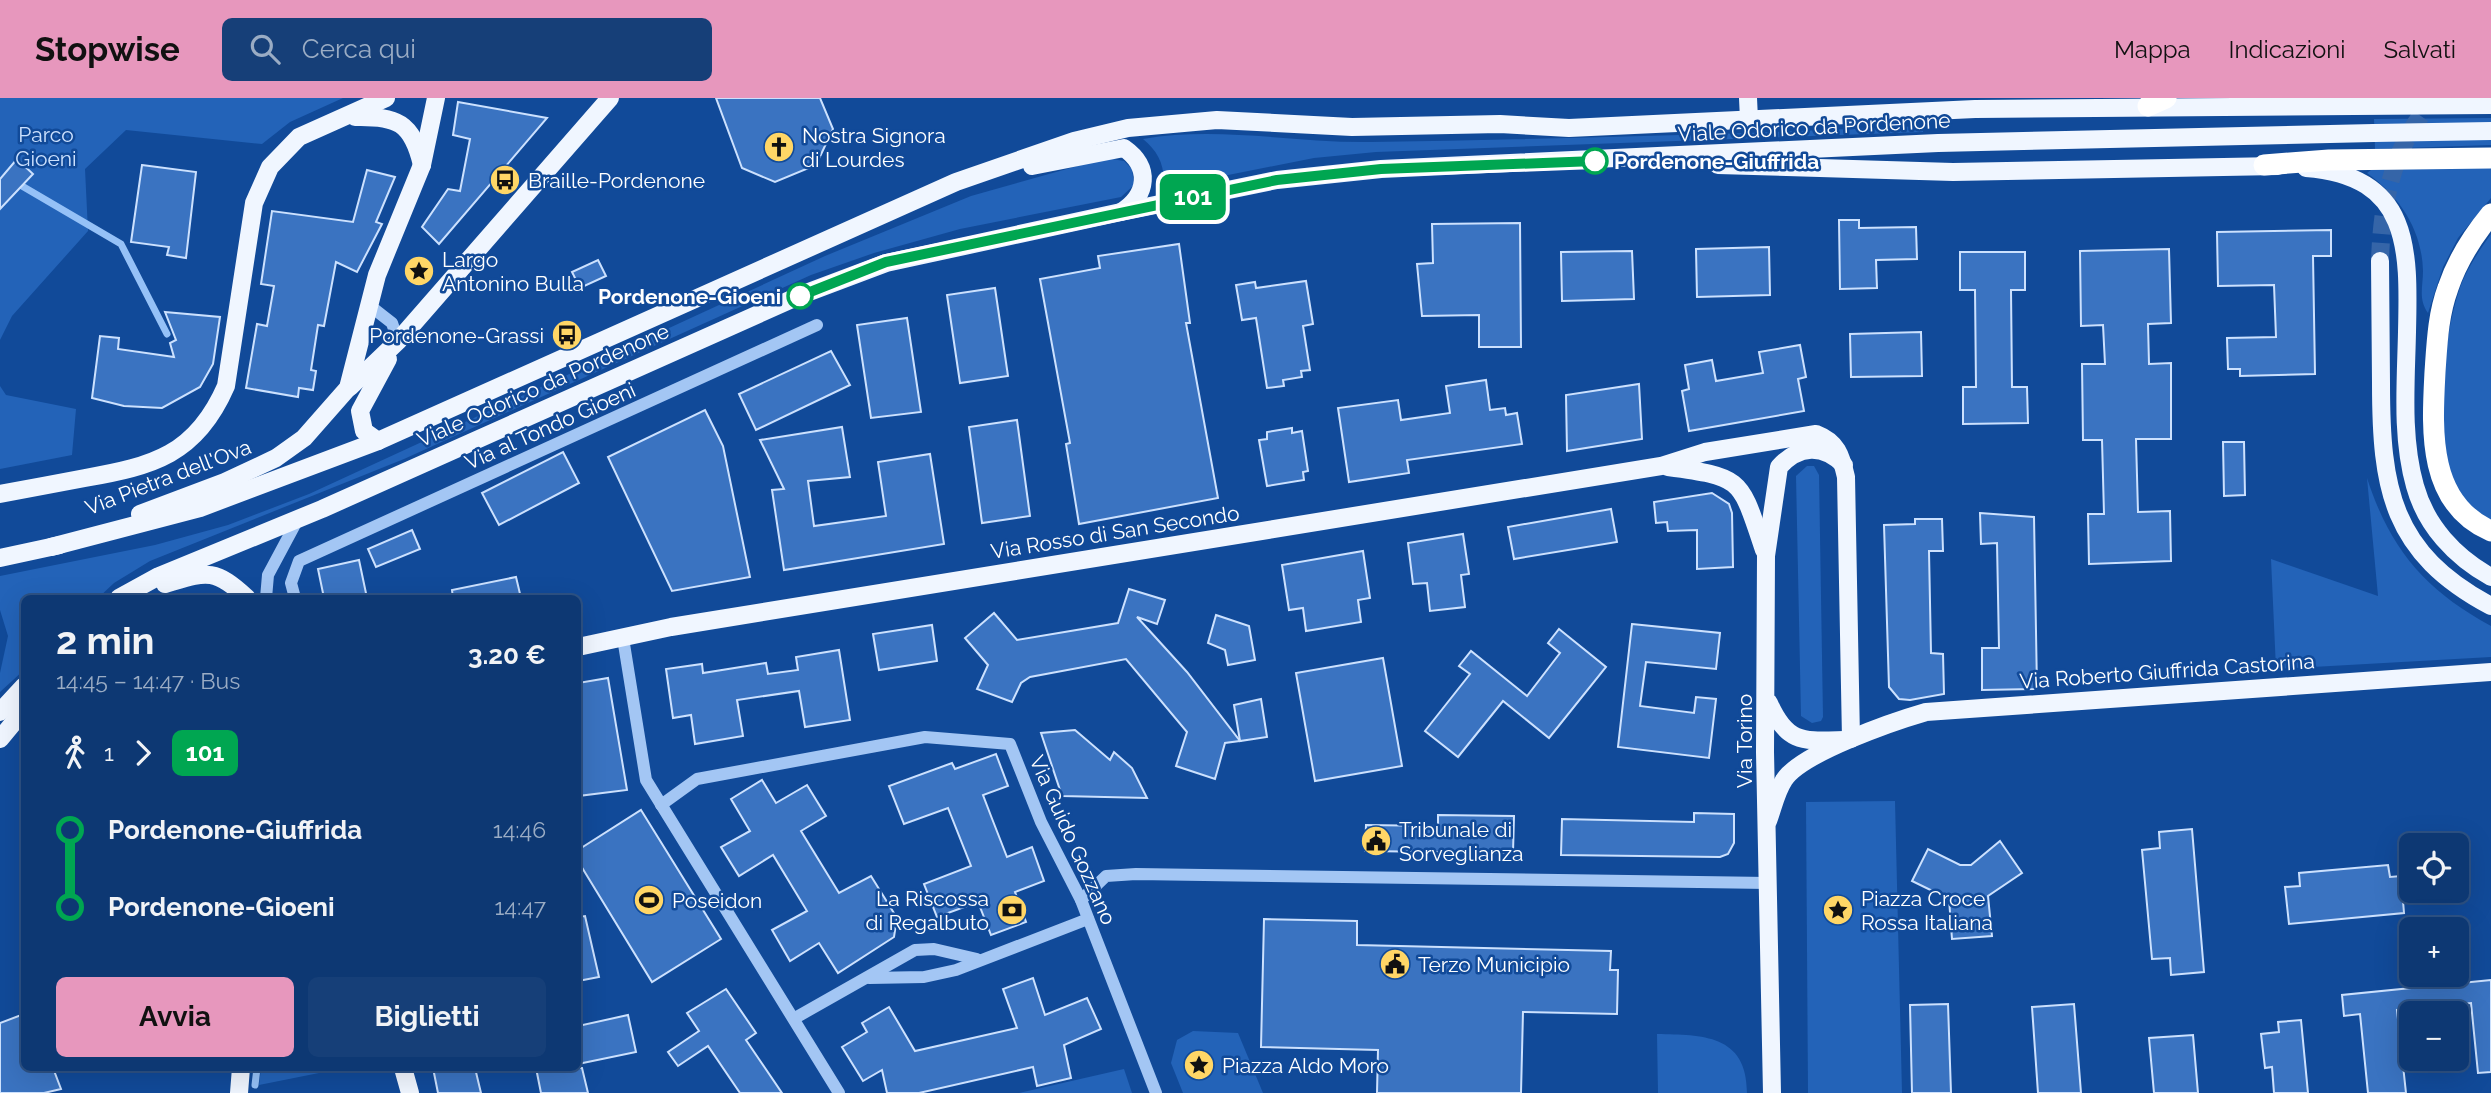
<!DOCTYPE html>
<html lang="it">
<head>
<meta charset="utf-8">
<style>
  :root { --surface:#0d3873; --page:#163f78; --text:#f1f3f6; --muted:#9aacc4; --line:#2d5285; --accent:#e797bd }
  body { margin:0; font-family:Raleway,sans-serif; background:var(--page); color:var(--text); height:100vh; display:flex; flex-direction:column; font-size:26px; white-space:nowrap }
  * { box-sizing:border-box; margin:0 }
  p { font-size:23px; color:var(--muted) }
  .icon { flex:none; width:38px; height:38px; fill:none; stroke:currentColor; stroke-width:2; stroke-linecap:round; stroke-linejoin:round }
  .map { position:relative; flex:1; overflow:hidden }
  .drawer { position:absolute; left:21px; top:497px; width:560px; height:476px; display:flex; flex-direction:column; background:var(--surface); border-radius:10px; box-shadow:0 7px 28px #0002,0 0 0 2px var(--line) }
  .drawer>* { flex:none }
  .badge { padding:0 14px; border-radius:10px; font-size:24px; line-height:46px }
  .controls { position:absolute; left:2399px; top:735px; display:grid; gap:14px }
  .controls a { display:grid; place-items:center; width:70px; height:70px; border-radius:10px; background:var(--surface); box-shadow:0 7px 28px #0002,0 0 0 2px var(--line); font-size:35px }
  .map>.badge { position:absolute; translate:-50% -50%; box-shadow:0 0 0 4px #fff }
  .legs { display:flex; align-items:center; gap:10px; height:77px; padding:0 35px; font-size:23px }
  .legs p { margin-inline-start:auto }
  .summary { display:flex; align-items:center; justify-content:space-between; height:119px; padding:0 35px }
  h1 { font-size:38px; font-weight:700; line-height:52px }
  .cta { display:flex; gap:14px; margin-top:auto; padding:14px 35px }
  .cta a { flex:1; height:80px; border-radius:10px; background:var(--accent); color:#111; font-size:28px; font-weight:700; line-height:80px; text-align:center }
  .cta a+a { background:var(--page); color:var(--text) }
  ul { padding:0 35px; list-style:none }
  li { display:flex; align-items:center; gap:24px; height:77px; font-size:26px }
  li i { display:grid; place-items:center; width:10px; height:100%; margin:0 9px; background:currentColor }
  li i::after { content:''; width:18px; height:18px; margin:-9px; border:5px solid; border-radius:50%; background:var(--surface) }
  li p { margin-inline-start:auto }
  li:first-child i { background:linear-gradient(#0000 50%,currentColor 0) }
  li:last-child i { background:linear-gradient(currentColor 50%,#0000 0) }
  header { display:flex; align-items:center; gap:42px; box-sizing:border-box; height:98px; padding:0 35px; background:var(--accent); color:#111 }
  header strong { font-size:33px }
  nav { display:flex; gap:38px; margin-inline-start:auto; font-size:24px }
  .search { width:490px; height:63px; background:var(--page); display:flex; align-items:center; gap:18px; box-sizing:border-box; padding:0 24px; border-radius:10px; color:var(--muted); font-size:26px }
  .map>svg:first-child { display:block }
  .green { fill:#2363b8 }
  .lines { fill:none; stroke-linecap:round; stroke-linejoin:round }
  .stream { stroke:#95c1f7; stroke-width:7 }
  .building { fill:#3a73c1; stroke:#cce1fe; stroke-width:2 }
  .major-tunnel { stroke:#3565a8; stroke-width:18; stroke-dasharray:18 9; stroke-linecap:butt }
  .minor { stroke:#a3c6f4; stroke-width:12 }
  .major { stroke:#f0f6ff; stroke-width:18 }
  .highway { stroke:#fff; stroke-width:21 }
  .major-bridge { stroke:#f0f6ff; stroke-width:18 }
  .line-1-casing { stroke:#fff; stroke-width:16 }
  .line-1 { stroke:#00a651; stroke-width:10 }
  .stop-1-dot { fill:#fff; stroke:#00a651; stroke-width:3.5 }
  .labels { text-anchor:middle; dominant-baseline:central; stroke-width:5; stroke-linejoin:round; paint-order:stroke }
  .street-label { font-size:21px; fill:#fff; stroke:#114a99 }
  .park-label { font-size:21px; fill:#cce1fe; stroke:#114a99 }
  .poi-label { font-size:21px; fill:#fff; stroke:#114a99; text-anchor:start }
  .stop-label { font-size:21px; font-weight:bold; fill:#fff; stroke:#114a99; text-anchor:start }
</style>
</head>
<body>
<header>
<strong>Stopwise</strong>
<div class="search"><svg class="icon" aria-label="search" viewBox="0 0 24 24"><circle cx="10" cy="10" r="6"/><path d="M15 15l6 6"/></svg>Cerca qui</div>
<nav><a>Mappa</a><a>Indicazioni</a><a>Salvati</a></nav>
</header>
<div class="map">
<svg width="2491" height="995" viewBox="0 0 2491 995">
  <rect width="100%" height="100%" fill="#114a99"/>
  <!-- green -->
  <g class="green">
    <path d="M0 0H343L290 24 262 46 126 32 85 71 88 133 12 218 0 242Z"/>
    <path d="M2491 20V47L2375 51 2374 21Z"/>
    <path d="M1923 28V34L1376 54 1314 60 1163 90C1166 70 1159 54 1143 41 1219 28 1294 45 1371 44 1555 41 1739 36 1923 28Z"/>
    <path d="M1106 60 1124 63 1132 71 1134 87 1121 99 960 131 874 155 811 177 404 361 150 463 114 485 98 500H24V572L0 594V575L8 538 0 512V478L155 447 228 427 309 396 825 158 971 98Z"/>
    <path d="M2491 68V100L2458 140 2443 169 2428 215C2418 201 2423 189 2423 173 2422 131 2399 98 2367 75L2371 72Z"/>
    <path d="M2491 136V422C2481 415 2469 409 2461 398 2429 356 2443 229 2463 182 2470 166 2481 150 2491 136Z"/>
    <path d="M0 288 6 297 76 311 72 357 0 371Z"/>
    <path d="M1807 368H1814L1819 377 1823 619 1821 623 1812 625 1801 618 1796 378Z"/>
    <path d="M2367 380C2390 451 2425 492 2491 528V559L2276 571 2271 461 2378 498Z"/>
    <path d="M1895 703 1902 995H1808L1806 704Z"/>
    <path d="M1193 933 1238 935 1263 995H1183L1171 965 1177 942Z"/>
    <path d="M1657 936C1702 937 1747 936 1747 995H1658Z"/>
    <path d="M261 970H344L259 987Z"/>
    <path d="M1124 971 1132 995H1019Z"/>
  </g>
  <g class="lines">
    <!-- stream -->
    <g class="stream">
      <path d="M22 88 121 146 167 236"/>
      <path d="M255 987 257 970"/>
    </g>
  </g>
  <!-- building -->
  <g class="building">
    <path d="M716 0H820L833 31 816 67 775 84 742 70Z"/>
    <path d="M458 4 547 20 439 146 422 129 448 91 460 93 470 41 453 37Z"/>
    <path d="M17 61 33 76 0 111V81Z"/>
    <path d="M142 67 196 74 186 160 167 157 169 149 131 144Z"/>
    <path d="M367 72 395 79 376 124 382 126 357 174 336 164 324 228 318 227 311 272 316 273 313 292 299 290 298 299 246 290 257 226 267 228 274 188 261 186 272 113 353 124Z"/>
    <path d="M1839 122H1859V130L1916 129 1917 161 1876 162 1877 190 1840 191Z"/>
    <path d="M1520 125 1521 249H1479V217L1422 218 1417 166 1433 165 1432 126Z"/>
    <path d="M2331 132V158H2313L2315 276 2240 278V271H2228L2227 240 2276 239 2274 187 2218 188 2217 134Z"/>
    <path d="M1179 146 1190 225H1186L1218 400 1079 426 1066 346 1070 345 1040 181 1100 170 1098 158Z"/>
    <path d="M1769 149 1770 197 1697 199 1696 151Z"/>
    <path d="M2169 151 2171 225 2148 226 2149 266 2171 265V341H2136L2138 414 2170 413 2171 463 2089 466 2088 416H2104L2102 342H2083L2082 266H2105L2103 227 2081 228 2080 153Z"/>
    <path d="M1632 153 1634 201 1562 203 1561 154Z"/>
    <path d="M1960 154H2025V192H2011L2012 289H2027L2028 325 1963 326V289H1976L1975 192H1960Z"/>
    <path d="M598 162 606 178 580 190 572 174Z"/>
    <path d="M1306 183 1313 226 1303 228 1310 272 1301 273 1302 279 1283 282 1284 288 1267 290 1256 220 1242 222 1236 187 1255 184 1256 190Z"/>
    <path d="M995 190 1008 278 960 285 947 197Z"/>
    <path d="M165 214 220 219 213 266 200 289 162 310 124 308 92 300 100 238 119 240 118 251 174 259 170 245 176 242Z"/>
    <path d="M907 220 921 314 871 320 857 227Z"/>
    <path d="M1921 234 1922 278 1851 279 1850 236Z"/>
    <path d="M1800 247 1806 279 1798 281 1804 313 1689 333 1682 293 1689 291 1685 267 1712 262 1716 283 1763 275 1759 254Z"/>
    <path d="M831 253 850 287 756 332 739 296Z"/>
    <path d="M1486 282 1490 312 1505 310 1506 317 1517 315 1522 346 1407 362 1409 375 1349 384 1338 310 1398 302 1401 322 1450 315 1446 288Z"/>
    <path d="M1639 286 1642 341 1567 353 1566 297Z"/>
    <path d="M705 312 723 348 750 479 672 493 608 359Z"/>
    <path d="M1017 322 1030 418 982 425 969 329Z"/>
    <path d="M842 329 850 379 808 383 814 428 886 418 878 364 930 356 944 446 784 472 772 392 784 391 760 342Z"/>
    <path d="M1292 330V335L1302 333 1308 373 1303 374 1304 382 1267 388 1259 342 1267 341V334Z"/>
    <path d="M2223 344H2244L2245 397 2224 398Z"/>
    <path d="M563 354 579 385 499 427 482 395Z"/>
    <path d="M1712 395 1729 406 1732 415 1733 469 1697 471V432L1668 433 1667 424 1656 425 1654 404Z"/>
    <path d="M1611 411 1617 444 1514 461 1508 429Z"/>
    <path d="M1980 415 2034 419 2037 591 1982 592V550H1999L1997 445 1981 446Z"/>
    <path d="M1915 421H1942L1943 453H1929L1931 555 1943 556 1944 596 1910 602 1899 601 1889 589 1884 427 1915 426Z"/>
    <path d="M412 432 420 451 376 469 368 451Z"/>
    <path d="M1463 436 1469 476 1461 477 1465 509 1430 513 1427 485 1413 486 1408 445Z"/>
    <path d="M1363 453 1370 500 1358 502 1361 524 1306 533 1303 510 1289 512 1282 467Z"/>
    <path d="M359 462 367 500H324L318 471Z"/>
    <path d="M516 479 521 500H453L452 492Z"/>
    <path d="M1129 491 1165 502 1157 526 1137 519 1187 574 1240 643 1225 645 1215 681 1176 668 1187 634 1126 561 1030 579 1021 585 1012 604 977 591 988 567 965 540 994 515 1017 542 1118 525Z"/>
    <path d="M1216 517 1249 528 1255 562 1228 567 1225 552 1208 545Z"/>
    <path d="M1632 526 1720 535 1716 571 1646 564 1640 608 1694 615 1696 599 1716 601 1709 660 1618 649Z"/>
    <path d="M932 527 937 563 879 572 873 536Z"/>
    <path d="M1559 531 1606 569 1549 640 1503 603 1458 659 1425 633 1470 576 1459 568 1471 553 1527 598 1560 555 1548 545Z"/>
    <path d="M839 552 850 622 805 629 799 593 737 602 743 638 695 646 691 617 673 620 666 571 702 566 703 575 766 565 768 576 798 572 796 559Z"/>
    <path d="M1383 560 1402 668 1315 683 1296 575Z"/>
    <path d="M608 580 627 692 578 698V585Z"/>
    <path d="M1261 601 1267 639 1240 643 1234 607Z"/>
    <path d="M1075 632 1110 662 1114 654 1132 670 1147 700 1062 698 1041 635Z"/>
    <path d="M996 656 1008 688 983 697 991 718 1007 759 1032 749 1044 783 1015 794 1026 824 991 837 978 804 937 819 924 786 971 768 948 710 904 726 889 688 952 665 955 671Z"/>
    <path d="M762 682 776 705 807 687 826 718 801 733 839 795 871 778 897 820 894 839 838 875 819 845 790 863 772 832 807 813 773 757 739 778 721 749 750 733 731 701Z"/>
    <path d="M641 712 721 841 652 884 578 763V752Z"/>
    <path d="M1694 715 1734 716V745L1728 756 1720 759 1561 757 1562 721 1694 724Z"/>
    <path d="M1438 717 1514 718 1513 755 1365 753 1366 727 1438 728Z"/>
    <path d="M2192 731 2204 874 2171 877 2170 860 2152 861 2142 752 2160 750 2159 734Z"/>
    <path d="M2000 743 2022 775 1988 798 1992 838 1952 841 1949 801 1912 783 1928 751 1960 767H1971Z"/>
    <path d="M2388 767 2390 779 2401 778 2404 815 2289 826 2285 789 2300 788 2299 775Z"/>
    <path d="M585 818 599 879 578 883V819Z"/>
    <path d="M1264 821 1357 823V847L1611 853 1610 872H1618L1617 916 1523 914 1521 995H1377L1378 952 1261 949Z"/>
    <path d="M1033 880 1045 917 1087 900 1101 931 1064 947 1071 980 1037 988 1033 969 919 995H887L882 972 863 983 842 949 867 934 862 925 889 909 915 953 1017 930 1003 891Z"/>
    <path d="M2491 882V974L2478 975 2471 905 2397 912 2406 995H2368L2360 916 2344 918 2342 897Z"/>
    <path d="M726 891 756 935 746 942 782 995H740L708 948 678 968 668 954 699 933 687 915Z"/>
    <path d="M1948 906 1951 995H1912L1910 907Z"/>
    <path d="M2074 906 2081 995H2038L2032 909Z"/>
    <path d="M24 916V970H53L61 991 44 995H0V925Z"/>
    <path d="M628 917 636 954 578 966V928Z"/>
    <path d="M2301 922 2308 995H2274L2272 969 2265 970 2261 936 2279 934 2278 924Z"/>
    <path d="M2193 937 2198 995H2154L2149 940Z"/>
    <path d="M433 970H475L481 995H438Z"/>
    <path d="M536 970H582L588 995H541Z"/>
  </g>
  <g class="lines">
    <!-- major-tunnel -->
    <path class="major-tunnel" d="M2380 163C2382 101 2393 47 2435 0"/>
    <!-- minor -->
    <g class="minor">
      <path d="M369 207 392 225 398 243"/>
      <path d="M266 500 268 477 298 421"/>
      <path d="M295 500 291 485 299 463 817 227"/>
      <path d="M623 540 646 682 839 995"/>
      <path d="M661 707 697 681 925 639 1010 646 1041 724 1081 802 1156 995"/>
      <path d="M1081 802 1106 778 1136 776 1768 785"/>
      <path d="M869 880 924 879 956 872 1088 821"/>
      <path d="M795 920 915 852 934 851 977 861"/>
    </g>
    <!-- major -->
    <g class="major">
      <path d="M1748 0 1749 21"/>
      <path d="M355 19C397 18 412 24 422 67"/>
      <path d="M1718 67 1953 74 2278 68"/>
      <path d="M1032 68 1124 50C1151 69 1148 97 1121 114"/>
      <path d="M2306 70C2411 78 2409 151 2407 234 2406 284 2401 339 2415 388 2426 428 2455 459 2491 479"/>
      <path d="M2380 163C2380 204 2381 244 2381 285 2381 390 2391 455 2491 508"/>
      <path d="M350 289 398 243 610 0"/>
      <path d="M378 343 364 333 360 313 388 261"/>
      <path d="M1668 369C1744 379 1740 381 1764 452"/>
      <path d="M0 396C28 391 57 385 85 380 153 368 196 357 226 288L254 105 270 69 299 39 386 0"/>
      <path d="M140 416 225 384 276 360 304 340 348 290 377 177 422 67 436 0"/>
      <path d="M51 449 200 410 378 343 956 84 1074 43 1128 30 1217 22 1352 29 1500 26 1569 30 1975 11 2491 7"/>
      <path d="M0 460 60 447"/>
      <path d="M165 486C206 474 214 469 247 500"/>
      <path d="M119 500 159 478 322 411 801 197 886 165 1121 114 1277 82 1381 71 1938 45 2374 35"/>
      <path d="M578 549 671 529 1661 368 1705 354 1816 336C1837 344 1841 357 1846 379L1851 641"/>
      <path d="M1769 605C1787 646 1803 643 1844 642"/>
      <path d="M0 614 24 588"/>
      <path d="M0 641 24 612"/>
      <path d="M1768 723C1773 710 1776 694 1784 682 1801 655 1895 623 1926 614L2491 574"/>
      <path d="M403 970 410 995"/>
      <path d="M239 995 241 970"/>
      <path d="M1772 995 1765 654 1766 458 1779 369C1799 347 1823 346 1844 367"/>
    </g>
    <!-- highway -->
    <g class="highway">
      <path d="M2148 8 2166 0"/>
      <path d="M2264 67 2329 62 2491 60"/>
      <path d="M2491 116C2473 138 2457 163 2448 190 2438 217 2437 245 2435 274 2432 332 2427 405 2491 433"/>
    </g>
    <!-- major-bridge -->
    <path class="major-bridge" d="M2374 35 2491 33"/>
  </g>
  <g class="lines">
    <!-- line-1 casing -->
    <g class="line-1-casing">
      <path id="line-1" d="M800 198 886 164 1277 82 1381 71 1595 63"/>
    </g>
    <!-- line-1 -->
    <use href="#line-1" class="line-1"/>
  </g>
  <!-- icons -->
  <defs>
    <g id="church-disc" transform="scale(1.575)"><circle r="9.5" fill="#ffd666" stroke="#114a99"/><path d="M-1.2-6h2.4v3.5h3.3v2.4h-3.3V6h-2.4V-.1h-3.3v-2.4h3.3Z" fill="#111"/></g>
    <g id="bus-disc" transform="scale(1.575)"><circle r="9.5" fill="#ffd666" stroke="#114a99"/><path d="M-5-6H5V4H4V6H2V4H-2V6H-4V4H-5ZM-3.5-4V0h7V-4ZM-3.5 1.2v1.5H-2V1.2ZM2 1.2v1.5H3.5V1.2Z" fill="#111"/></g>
    <g id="sight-disc" transform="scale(1.575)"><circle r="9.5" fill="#ffd666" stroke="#114a99"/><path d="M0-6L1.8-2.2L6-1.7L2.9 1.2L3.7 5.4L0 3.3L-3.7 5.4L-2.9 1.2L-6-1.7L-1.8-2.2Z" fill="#111"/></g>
    <g id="civic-disc" transform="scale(1.575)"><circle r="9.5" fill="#ffd666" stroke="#114a99"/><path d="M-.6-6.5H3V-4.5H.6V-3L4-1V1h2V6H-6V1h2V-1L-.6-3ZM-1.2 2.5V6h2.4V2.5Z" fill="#111"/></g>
    <g id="stadium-disc" transform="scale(1.575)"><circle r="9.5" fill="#ffd666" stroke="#114a99"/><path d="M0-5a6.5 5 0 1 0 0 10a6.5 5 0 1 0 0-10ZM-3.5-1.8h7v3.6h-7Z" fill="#111"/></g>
    <g id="bank-disc" transform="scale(1.575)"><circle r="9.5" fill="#ffd666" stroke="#114a99"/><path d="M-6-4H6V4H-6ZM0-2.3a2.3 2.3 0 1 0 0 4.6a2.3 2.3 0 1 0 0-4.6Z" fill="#111"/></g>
  </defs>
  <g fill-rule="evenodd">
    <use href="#church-disc" x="779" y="49"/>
    <use href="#bus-disc" x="505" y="82"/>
    <use href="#sight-disc" x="419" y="173"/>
    <use href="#bus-disc" x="567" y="237"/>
    <use href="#civic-disc" x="1376" y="743"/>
    <use href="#stadium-disc" x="649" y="802"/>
    <use href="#bank-disc" x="1012" y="812"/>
    <use href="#sight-disc" x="1838" y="812"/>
    <use href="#civic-disc" x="1395" y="866"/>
    <use href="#sight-disc" x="1199" y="967"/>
  </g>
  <!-- markers -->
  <g class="stop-1-dot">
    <circle cx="1595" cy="63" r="12"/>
    <circle cx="800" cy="198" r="12"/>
  </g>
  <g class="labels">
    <!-- street labels -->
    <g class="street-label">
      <text transform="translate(1814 29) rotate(-3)">Viale Odorico da Pordenone</text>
      <text transform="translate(543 287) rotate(-24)">Viale Odorico da Pordenone</text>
      <text transform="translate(550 328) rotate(-24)">Via al Tondo Gioeni</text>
      <text transform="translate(168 379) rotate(-21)">Via Pietra dell'Ova</text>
      <text transform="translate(1115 434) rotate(-9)">Via Rosso di San Secondo</text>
      <text transform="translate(2167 573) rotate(-4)">Via Roberto Giuffrida Castorina</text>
      <text transform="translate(1744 643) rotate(-90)">Via Torino</text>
      <text transform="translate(1073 742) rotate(66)">Via Guido Gozzano</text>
    </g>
    <!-- park labels -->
    <g class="park-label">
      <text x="46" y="36">Parco<tspan x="46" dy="24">Gioeni</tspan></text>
    </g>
    <!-- poi labels -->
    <g class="poi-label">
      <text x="802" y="37">Nostra Signora<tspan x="802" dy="24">di Lourdes</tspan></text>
      <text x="528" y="82">Braille-Pordenone</text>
      <text x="442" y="161">Largo<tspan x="442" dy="24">Antonino Bulla</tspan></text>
      <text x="544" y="237" text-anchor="end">Pordenone-Grassi</text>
      <text x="1399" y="731">Tribunale di<tspan x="1399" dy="24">Sorveglianza</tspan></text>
      <text x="989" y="800" text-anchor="end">La Riscossa<tspan x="989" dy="24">di Regalbuto</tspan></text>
      <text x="1861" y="800">Piazza Croce<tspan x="1861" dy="24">Rossa Italiana</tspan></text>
      <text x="672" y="802">Poseidon</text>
      <text x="1418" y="866">Terzo Municipio</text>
      <text x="1222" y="967">Piazza Aldo Moro</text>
    </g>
    <!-- stop labels -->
    <g class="stop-label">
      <text x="1614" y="63">Pordenone-Giuffrida</text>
      <text x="781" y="198" text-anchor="end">Pordenone-Gioeni</text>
    </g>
  </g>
</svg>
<div class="controls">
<a><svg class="icon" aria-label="locate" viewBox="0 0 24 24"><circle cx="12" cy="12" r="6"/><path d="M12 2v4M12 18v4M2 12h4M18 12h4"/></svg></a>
<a>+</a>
<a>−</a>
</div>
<b class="badge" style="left:1193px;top:99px;background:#00a651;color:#fff">101</b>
<section class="drawer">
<div class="summary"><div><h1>2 min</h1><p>14:45 – 14:47 · Bus</p></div><b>3.20 €</b></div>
<div class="legs"><svg class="icon" aria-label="walk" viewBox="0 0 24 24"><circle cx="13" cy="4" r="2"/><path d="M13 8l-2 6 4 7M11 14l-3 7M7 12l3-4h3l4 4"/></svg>1<svg class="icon" aria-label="forward" viewBox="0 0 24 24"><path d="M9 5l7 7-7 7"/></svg><b class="badge" style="background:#00a651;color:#fff">101</b></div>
<ul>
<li><i style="color:#00a651"></i><b>Pordenone-Giuffrida</b><p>14:46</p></li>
<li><i style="color:#00a651"></i><b>Pordenone-Gioeni</b><p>14:47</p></li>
</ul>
<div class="cta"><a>Avvia</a><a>Biglietti</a></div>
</section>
</div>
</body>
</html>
